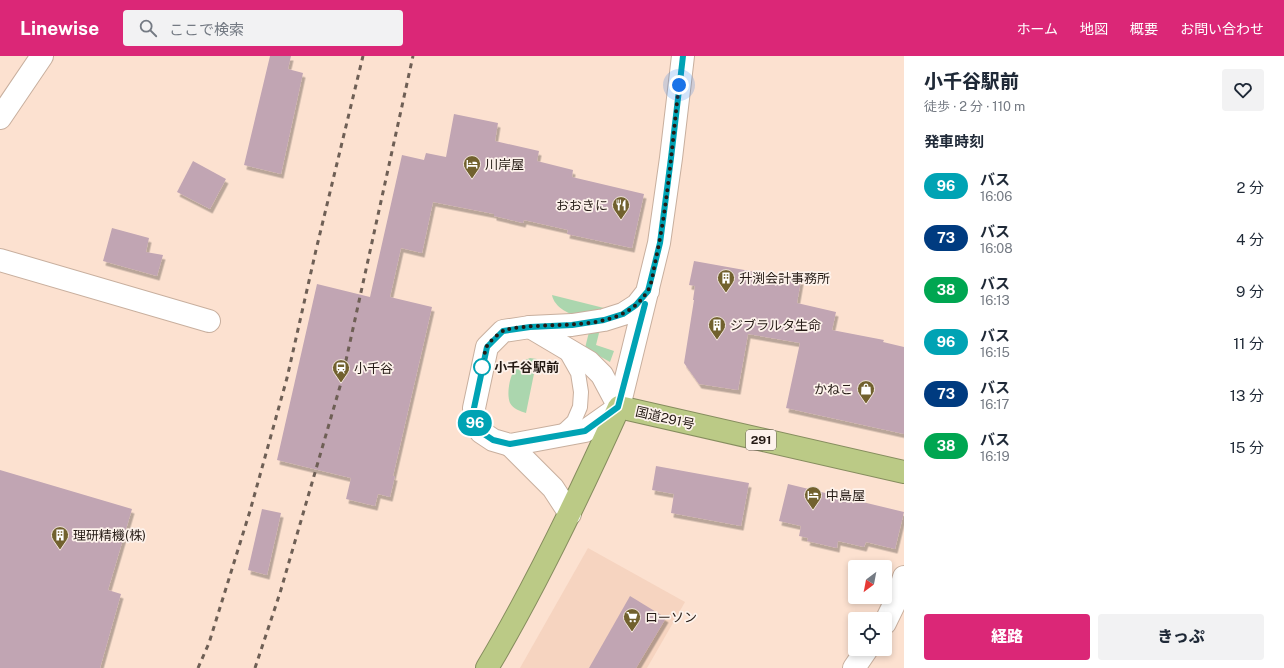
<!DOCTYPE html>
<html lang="ja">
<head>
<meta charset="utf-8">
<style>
  :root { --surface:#fff; --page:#f2f2f3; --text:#1f2937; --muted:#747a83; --accent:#db2777 }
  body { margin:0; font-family:"Public Sans","Noto Sans JP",sans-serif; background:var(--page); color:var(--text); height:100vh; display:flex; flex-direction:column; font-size:15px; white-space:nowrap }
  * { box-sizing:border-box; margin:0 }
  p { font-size:13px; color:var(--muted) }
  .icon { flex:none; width:22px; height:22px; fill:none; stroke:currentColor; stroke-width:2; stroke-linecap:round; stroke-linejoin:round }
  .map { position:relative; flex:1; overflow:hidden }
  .drawer { display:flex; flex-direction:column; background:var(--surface); width:380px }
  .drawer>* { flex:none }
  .badge { padding:0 8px; border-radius:13px; font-size:14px; line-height:26px }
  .needle { width:26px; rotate:212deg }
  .buttons { position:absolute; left:848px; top:504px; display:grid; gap:8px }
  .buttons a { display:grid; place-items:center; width:44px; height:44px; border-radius:4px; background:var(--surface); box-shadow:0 2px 6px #0003; font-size:20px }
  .you { position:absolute; width:20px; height:20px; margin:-10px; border:3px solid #fff; border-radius:50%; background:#1a73e8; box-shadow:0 0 0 6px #1a73e833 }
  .map>.badge { position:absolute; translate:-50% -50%; box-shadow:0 0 0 2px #fff }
  h2 { padding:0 20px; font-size:15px; line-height:36px }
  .round { display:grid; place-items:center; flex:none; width:42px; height:42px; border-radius:4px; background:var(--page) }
  .overview { display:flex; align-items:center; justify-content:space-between; height:68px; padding:0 20px }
  h1 { font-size:19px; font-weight:800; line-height:30px }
  .button { display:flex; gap:8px; margin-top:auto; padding:8px 20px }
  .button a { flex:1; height:46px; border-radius:4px; background:var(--accent); color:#fff; font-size:16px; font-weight:800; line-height:46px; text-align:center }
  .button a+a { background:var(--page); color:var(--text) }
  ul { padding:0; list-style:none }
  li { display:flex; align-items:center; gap:12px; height:52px; padding:0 20px }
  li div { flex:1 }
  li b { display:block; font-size:15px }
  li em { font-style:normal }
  li .badge { min-width:44px; font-weight:700; text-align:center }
  header { display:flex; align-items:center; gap:24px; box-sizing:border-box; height:56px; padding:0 20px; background:var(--accent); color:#fff }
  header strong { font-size:19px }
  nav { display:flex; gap:22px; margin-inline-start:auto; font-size:14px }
  .search { width:280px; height:36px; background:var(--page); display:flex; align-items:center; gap:10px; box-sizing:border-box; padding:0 14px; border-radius:4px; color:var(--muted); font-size:15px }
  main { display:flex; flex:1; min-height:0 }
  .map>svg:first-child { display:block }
  .built { fill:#f6d4c0 }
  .green { fill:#abd6ae }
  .building { fill:#c1a5b3; filter:url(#shadow) }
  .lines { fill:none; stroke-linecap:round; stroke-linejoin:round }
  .lane-casing { stroke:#c8af9e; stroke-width:16 }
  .street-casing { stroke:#c8af9e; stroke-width:24 }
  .secondary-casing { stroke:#c8af9e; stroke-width:24 }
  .highway-casing { stroke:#868d5e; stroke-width:24 }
  .lane { stroke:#fff; stroke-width:14 }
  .street { stroke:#fff; stroke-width:22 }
  .secondary { stroke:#fff; stroke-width:22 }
  .highway { stroke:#bbca86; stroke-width:22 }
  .rail { stroke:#6e5f55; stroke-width:3; stroke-dasharray:5 5; stroke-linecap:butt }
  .line-casing { stroke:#fff; stroke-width:9 }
  .line { stroke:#00a3b4; stroke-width:6 }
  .walk { stroke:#251b15; stroke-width:4; stroke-dasharray:0 7.2 }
  .stop-dot { fill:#fff; stroke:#00a3b4; stroke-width:2 }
  .labels { text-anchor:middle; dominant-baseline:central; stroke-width:3.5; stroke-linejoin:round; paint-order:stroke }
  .shield { fill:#fdf2eb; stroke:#665c55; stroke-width:1 }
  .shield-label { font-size:12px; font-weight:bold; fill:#251b15 }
  .poi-label { font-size:13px; fill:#251b15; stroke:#fdf2eb; text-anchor:start }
  .stop-label { font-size:13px; font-weight:bold; fill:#251b15; stroke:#fdf2eb; text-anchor:start }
  .street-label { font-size:13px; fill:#251b15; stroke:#fdf2eb }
</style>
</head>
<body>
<header>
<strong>Linewise</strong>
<div class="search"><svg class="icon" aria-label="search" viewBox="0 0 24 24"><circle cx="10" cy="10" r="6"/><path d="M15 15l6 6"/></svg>ここで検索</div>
<nav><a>ホーム</a><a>地図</a><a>概要</a><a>お問い合わせ</a></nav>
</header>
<main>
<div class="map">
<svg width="904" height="612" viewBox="0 0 904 612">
  <defs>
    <filter id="shadow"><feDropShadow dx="2.5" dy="4.5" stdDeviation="0" flood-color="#0004"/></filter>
  </defs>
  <rect width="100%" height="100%" fill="#fce1d0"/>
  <!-- built -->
  <path class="built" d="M588 492 685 546 647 612H520Z"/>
  <!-- green -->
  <g class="green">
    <path d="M552 239 604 252V254C597 256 589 259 582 260 570 260 554 251 552 239Z"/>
    <path d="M600 273 596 289 614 295 610 306 585 292 589 276Z"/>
    <path d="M530 302 537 303 526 357C520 355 513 353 510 347 506 337 510 318 517 310 521 306 525 304 530 302Z"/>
  </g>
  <!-- building -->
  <g class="building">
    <path d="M270 0H291L288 13 303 17 281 118 244 109Z"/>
    <path d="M454 58 498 67 495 85 539 95 537 105 573 114 572 121 644 138 632 192 567 178 568 174 524 164 523 167 494 160V158L433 146 422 197 401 192 390 241 432 251 393 420H395L390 441 378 438 375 450 346 443 351 422 277 404 317 228 370 241 402 99 424 104 426 97 446 101Z"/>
    <path d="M193 105 226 123 210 153 177 136Z"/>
    <path d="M112 172 149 182 146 196 163 199 157 220 103 205Z"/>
    <path d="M694 205 801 224 797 247 836 256 832 274 884 284 883 286 904 291V378L786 352 800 287 748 278 738 334 699 328 684 307 694 244H693L695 230 689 229Z"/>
    <path d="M656 410 749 427 741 470 671 457 674 438 652 434Z"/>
    <path d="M0 414 132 453 108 534 121 538 100 612H0Z"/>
    <path d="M788 428 904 456 895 493 866 486 864 491 838 485 837 492 807 485 808 482 799 480 801 470 779 465Z"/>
    <path d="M262 453 281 457 267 519 248 514Z"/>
    <path d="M630 540 666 562 636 612H589Z"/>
  </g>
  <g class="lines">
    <!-- lane casing -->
    <g class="lane-casing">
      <path id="lane" d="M558 380 574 365 580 351 581 336 578 317 565 294"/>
    </g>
    <!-- street casing -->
    <g class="street-casing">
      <g id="street">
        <path d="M0 62 42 0"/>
        <path d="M0 204 209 265"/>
        <path d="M885 567 899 538 904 521"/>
        <path d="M854 612 867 593"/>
      </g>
    </g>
    <!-- secondary casing -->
    <g class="secondary-casing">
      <g id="secondary">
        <path d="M648 235 637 249 623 258 604 264 572 269 530 271 503 275 487 291 474 352 475 366 481 376 493 384 510 389 585 375 619 351 659 187 671 102 683 0"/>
        <path d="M530 271 589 306 602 319 619 351"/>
        <path d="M510 389 553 432 570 458"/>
      </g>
    </g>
    <!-- highway casing -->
    <g class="highway-casing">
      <path id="highway" d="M487 612C537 528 579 440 619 351L904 416"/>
    </g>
    <!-- lane -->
    <use href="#lane" class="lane"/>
    <!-- street -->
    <use href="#street" class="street"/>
    <!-- secondary -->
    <use href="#secondary" class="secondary"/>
    <!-- highway -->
    <use href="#highway" class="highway"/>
    <!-- rail -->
    <g class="rail">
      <path d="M198 612 209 587 250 455 287 322 316 194 363 0"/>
      <path d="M255 612 280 537 341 327 413 0"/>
    </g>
  </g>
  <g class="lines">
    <!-- line casing -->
    <g class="line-casing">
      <path id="line" d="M645 248 618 351 585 375 510 388 493 384 481 376 475 366 474 352 487 291 503 275 530 271 572 269 604 264 623 258 636 249 648 235 660 187 671 102 683 0"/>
    </g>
    <!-- line -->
    <use href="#line" class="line"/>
    <!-- walk -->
    <path class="walk" d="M482 311C484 305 484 296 487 290 490 285 500 276 505 274 549 263 618 281 647 236 652 229 653 216 655 207 668 149 672 88 679 29"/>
  </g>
  <!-- icons -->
  <defs>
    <g id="hotel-pin" transform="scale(0.9)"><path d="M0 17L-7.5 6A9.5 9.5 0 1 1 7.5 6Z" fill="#71612e" stroke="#fdf2eb"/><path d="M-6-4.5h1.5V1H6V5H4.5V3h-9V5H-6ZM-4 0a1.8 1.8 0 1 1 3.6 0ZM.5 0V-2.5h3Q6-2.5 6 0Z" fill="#fff"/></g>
    <g id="restaurant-pin" transform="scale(0.9)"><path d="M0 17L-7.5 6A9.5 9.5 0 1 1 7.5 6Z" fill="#71612e" stroke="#fdf2eb"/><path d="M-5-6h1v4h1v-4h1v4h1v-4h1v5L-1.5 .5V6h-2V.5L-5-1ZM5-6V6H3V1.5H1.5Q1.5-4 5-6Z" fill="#fff"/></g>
    <g id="building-pin" transform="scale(0.9)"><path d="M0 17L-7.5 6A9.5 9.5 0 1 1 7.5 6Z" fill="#71612e" stroke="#fdf2eb"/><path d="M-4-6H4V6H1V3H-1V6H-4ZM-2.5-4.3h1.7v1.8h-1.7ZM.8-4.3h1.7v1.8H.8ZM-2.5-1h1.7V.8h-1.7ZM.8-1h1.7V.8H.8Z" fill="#fff"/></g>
    <g id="station-pin" transform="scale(0.9)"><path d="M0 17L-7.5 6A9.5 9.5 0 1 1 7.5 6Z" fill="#71612e" stroke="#fdf2eb"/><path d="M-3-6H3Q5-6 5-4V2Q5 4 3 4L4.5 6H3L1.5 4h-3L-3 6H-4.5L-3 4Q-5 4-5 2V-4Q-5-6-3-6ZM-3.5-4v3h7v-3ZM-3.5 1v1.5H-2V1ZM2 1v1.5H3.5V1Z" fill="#fff"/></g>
    <g id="shop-pin" transform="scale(0.9)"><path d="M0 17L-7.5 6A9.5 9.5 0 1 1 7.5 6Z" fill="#71612e" stroke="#fdf2eb"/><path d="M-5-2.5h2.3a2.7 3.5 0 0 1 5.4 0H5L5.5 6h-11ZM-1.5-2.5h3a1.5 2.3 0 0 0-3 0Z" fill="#fff"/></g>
    <g id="supermarket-pin" transform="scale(0.9)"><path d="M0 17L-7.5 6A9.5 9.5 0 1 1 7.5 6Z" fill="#71612e" stroke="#fdf2eb"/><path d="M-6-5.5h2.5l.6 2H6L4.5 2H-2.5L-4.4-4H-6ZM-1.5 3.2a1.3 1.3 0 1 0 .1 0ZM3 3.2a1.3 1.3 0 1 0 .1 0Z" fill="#fff"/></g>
  </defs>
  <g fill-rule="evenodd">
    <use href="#hotel-pin" x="472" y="108"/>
    <use href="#restaurant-pin" x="621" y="149"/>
    <use href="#building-pin" x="726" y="222"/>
    <use href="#building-pin" x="717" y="269"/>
    <use href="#station-pin" x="341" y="312"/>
    <use href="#shop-pin" x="866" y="333"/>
    <use href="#hotel-pin" x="813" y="439"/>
    <use href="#building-pin" x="60" y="479"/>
    <use href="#supermarket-pin" x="632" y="561"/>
  </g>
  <!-- markers -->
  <circle class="stop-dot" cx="482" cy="311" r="8"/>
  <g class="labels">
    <!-- shield labels -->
    <rect class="shield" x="746" y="374" width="30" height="20" rx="3"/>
    <g class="shield-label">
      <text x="761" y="384">291</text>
    </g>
    <!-- poi labels -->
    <g class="poi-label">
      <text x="485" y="108">川岸屋</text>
      <text x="608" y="149" text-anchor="end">おおきに</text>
      <text x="739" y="222">升渕会計事務所</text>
      <text x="730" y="269">ジブラルタ生命</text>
      <text x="354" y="312">小千谷</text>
      <text x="853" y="333" text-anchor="end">かねこ</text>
      <text x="826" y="439">中島屋</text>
      <text x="73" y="479">理研精機(株)</text>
      <text x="645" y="561">ローソン</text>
    </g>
    <!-- stop labels -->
    <g class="stop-label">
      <text x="494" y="311">小千谷駅前</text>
    </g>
    <!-- street labels -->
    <g class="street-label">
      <text transform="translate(665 362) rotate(13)">国道291号</text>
    </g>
  </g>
</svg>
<div class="buttons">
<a><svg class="needle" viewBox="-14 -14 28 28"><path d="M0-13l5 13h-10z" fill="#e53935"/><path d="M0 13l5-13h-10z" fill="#747a83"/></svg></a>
<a><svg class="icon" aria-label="locate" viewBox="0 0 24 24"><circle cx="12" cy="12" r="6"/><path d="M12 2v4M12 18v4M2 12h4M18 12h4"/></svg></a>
</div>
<div class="you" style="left:679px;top:29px"></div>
<b class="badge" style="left:475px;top:367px;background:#00a3b4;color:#fff">96</b>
</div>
<section class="drawer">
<div class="overview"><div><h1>小千谷駅前</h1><p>徒歩 · 2 分 · 110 m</p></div><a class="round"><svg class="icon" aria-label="heart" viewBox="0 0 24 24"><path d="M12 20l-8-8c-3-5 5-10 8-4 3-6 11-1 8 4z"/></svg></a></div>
<h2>発車時刻</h2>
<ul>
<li><span class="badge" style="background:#00a3b4;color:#fff">96</span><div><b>バス</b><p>16:06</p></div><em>2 分</em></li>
<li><span class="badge" style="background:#003b80;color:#fff">73</span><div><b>バス</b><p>16:08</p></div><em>4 分</em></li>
<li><span class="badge" style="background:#00a651;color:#fff">38</span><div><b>バス</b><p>16:13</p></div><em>9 分</em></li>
<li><span class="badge" style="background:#00a3b4;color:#fff">96</span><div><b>バス</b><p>16:15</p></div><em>11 分</em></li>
<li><span class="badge" style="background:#003b80;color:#fff">73</span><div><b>バス</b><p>16:17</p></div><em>13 分</em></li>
<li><span class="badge" style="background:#00a651;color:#fff">38</span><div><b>バス</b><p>16:19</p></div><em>15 分</em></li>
</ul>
<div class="button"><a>経路</a><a>きっぷ</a></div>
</section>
</main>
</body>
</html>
